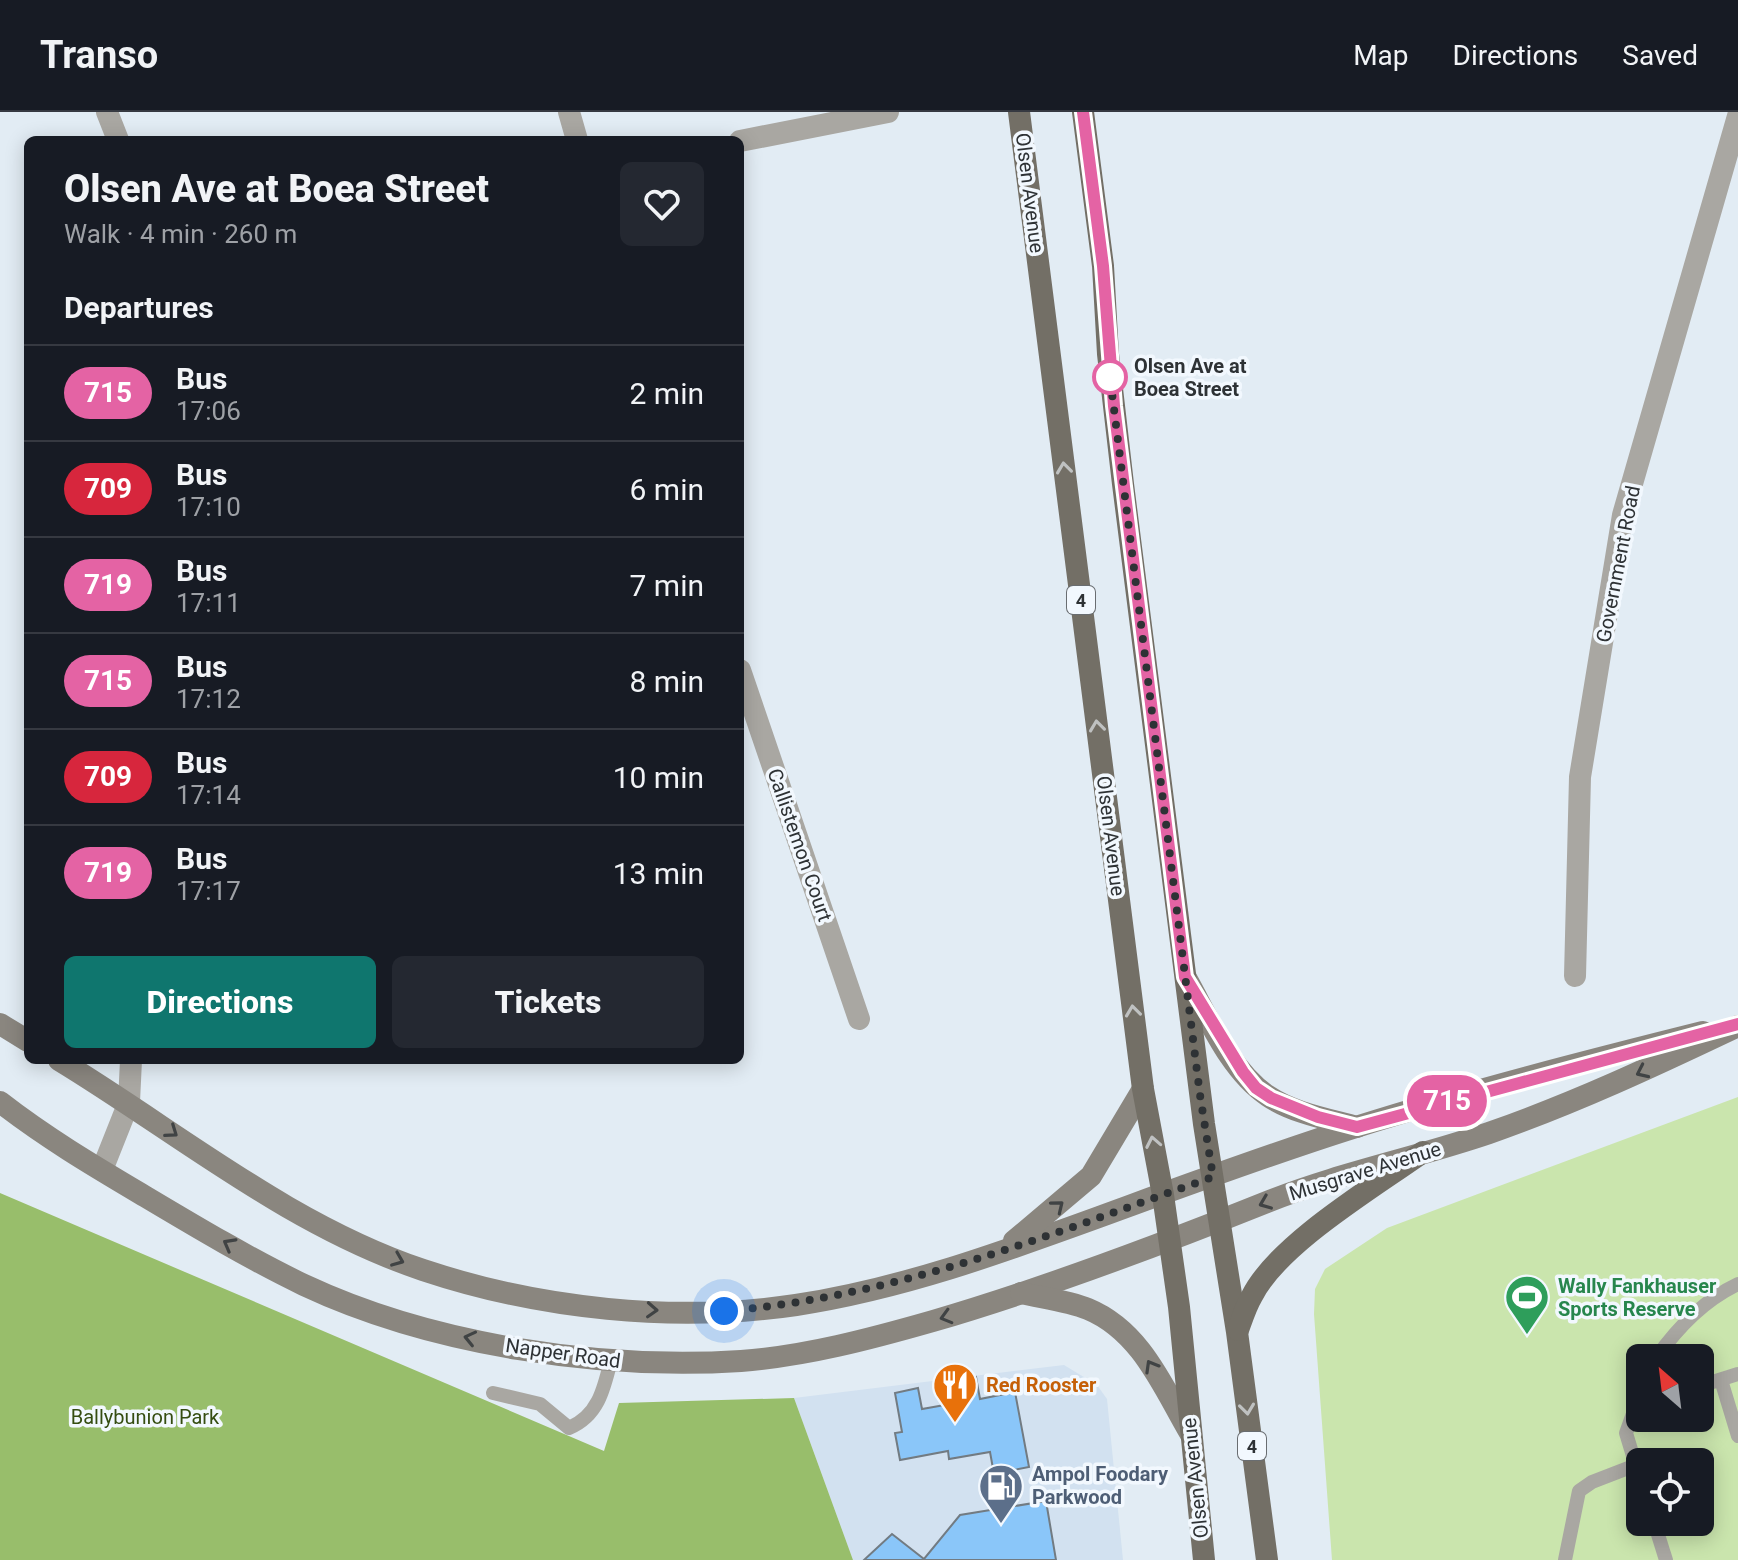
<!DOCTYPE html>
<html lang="en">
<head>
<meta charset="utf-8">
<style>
  :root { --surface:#171b24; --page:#242831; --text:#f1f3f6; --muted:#9ea1a6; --line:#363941; --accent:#0f766e }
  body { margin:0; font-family:Roboto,sans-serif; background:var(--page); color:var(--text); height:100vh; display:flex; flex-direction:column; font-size:30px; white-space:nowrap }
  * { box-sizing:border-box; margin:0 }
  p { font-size:26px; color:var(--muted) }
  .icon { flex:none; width:44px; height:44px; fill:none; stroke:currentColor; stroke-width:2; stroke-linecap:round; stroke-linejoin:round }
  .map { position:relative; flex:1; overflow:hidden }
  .side { position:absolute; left:24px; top:24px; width:720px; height:928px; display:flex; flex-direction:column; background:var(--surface); border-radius:12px; box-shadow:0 4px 20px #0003 }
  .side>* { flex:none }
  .badge { padding:0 16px; border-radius:26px; font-size:28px; line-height:52px }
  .needle { width:52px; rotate:332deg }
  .tools { position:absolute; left:1626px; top:1232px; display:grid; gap:16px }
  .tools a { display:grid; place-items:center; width:88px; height:88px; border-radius:12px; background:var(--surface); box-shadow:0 4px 20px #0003; font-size:40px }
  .you { position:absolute; width:40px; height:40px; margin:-20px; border:6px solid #fff; border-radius:50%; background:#1a73e8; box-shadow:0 0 0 12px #1a73e833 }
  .map>.badge { position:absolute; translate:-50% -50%; box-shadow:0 0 0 4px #fff }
  h2 { padding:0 40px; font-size:30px; line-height:72px }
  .round { display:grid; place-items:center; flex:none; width:84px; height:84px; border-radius:12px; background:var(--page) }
  .head { display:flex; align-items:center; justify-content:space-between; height:136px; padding:0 40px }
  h1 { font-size:38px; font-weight:800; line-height:60px }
  .action { display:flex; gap:16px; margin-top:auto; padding:16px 40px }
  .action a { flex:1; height:92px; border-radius:12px; background:var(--accent); color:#fff; font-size:32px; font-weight:800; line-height:92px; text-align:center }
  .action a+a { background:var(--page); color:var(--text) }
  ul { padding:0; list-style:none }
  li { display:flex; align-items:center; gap:24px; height:96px; padding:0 40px; border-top:2px solid var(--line) }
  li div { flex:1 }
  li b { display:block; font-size:30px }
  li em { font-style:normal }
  li .badge { min-width:88px; font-weight:700; text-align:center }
  header { display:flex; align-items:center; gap:48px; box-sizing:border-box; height:112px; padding:0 40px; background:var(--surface); border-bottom:2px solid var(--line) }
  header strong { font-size:38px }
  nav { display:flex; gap:44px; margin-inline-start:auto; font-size:28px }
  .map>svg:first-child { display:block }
  .built { fill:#d2e1f0 }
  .green { fill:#cae5ad; fill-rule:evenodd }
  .forest { fill:#98be6b }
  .building { fill:#8ac6f9; stroke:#727b82; stroke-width:2 }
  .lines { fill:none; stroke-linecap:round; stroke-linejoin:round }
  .service { stroke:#a9a7a2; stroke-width:14 }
  .minor { stroke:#a9a7a2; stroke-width:22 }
  .secondary { stroke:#8a867f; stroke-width:22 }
  .primary { stroke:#736f66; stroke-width:22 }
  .oneway { stroke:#bfc1c1 }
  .oneway2 { stroke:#404344 }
  .line-casing { stroke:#fff; stroke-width:18 }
  .line { stroke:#e463a4; stroke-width:12 }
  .walk { stroke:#2e3235; stroke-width:8; stroke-dasharray:0 14.4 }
  .stop-dot { fill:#fff; stroke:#e463a4; stroke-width:4 }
  .labels { text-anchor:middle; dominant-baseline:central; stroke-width:7; stroke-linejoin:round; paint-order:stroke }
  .shield { fill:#f2f8fe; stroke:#696d71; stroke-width:2 }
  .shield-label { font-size:18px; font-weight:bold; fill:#2e3235 }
  .street-label { font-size:20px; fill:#2e3235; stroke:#f2f8fe }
  .stop-label { font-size:20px; font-weight:bold; fill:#2e3235; stroke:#f2f8fe; text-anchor:start }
  .leisure-label { font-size:20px; font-weight:bold; fill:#27864d; stroke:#f2f8fe; text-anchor:start }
  .food-label { font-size:20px; font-weight:bold; fill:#c56008; stroke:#f2f8fe; text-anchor:start }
  .park-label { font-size:20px; fill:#354d11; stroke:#f2f8fe }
  .service-label { font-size:20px; font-weight:bold; fill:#4e5e75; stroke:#f2f8fe; text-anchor:start }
</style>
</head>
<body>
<header>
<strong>Transo</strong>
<nav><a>Map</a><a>Directions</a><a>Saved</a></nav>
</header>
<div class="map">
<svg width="1738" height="1448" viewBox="0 0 1738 1448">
  <rect width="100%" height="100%" fill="#e2ecf4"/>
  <!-- built -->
  <path class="built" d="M1064 1253 1097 1273 1107 1287 1123 1448H853L794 1286Z"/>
  <!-- green -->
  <path class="green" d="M1738 985V1448H1332L1314 1202 1315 1177 1325 1157 1387 1116ZM1640 1246H1700V1306H1640ZM1640 1350H1700V1410H1640Z"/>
  <!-- forest -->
  <path class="forest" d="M0 1081 604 1339 619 1291 794 1286 853 1448H0Z"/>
  <!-- building -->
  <g class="building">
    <path d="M976 1265 980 1287 1015 1280 1029 1355 994 1362 990 1340 949 1347 948 1339 900 1348 895 1321 902 1320 895 1281 918 1276 922 1297 956 1291 952 1269Z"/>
    <path d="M1046 1389 1056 1448H864L892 1422 924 1447 960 1403Z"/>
  </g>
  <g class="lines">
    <!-- service -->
    <g class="service">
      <path d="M1656 1246C1678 1215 1704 1188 1738 1172"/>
      <path d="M1721 1268 1738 1324"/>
      <path d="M1700 1274 1738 1262"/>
      <path d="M493 1281 540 1292 569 1316C598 1304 604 1277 611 1248"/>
      <path d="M1640 1282 1626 1321 1640 1367"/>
      <path d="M1654 1410 1666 1448"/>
      <path d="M1565 1448 1579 1379 1592 1370 1636 1353"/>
    </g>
    <!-- minor -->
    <g class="minor">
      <path d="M107 0 118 28"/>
      <path d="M569 0 577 28"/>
      <path d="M740 29 888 0"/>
      <path d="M740 558 859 907"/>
      <path d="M1575 864 1580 665 1623 403 1738 4"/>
      <path d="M102 1058 129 990 131 948"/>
    </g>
    <!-- secondary -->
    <g class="secondary">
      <path d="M1186 866C1208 905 1230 959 1268 984 1293 1001 1328 1007 1357 1015"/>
      <path d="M0 912 28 929"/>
      <path d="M59 948C179 1021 289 1113 423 1158 540 1197 674 1211 796 1193 901 1177 1000 1141 1099 1105 1184 1074 1270 1042 1356 1015 1470 979 1587 949 1703 920"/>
      <path d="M0 990C45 1025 92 1053 141 1082 193 1113 248 1146 304 1173 432 1233 600 1258 741 1249 806 1244 870 1227 933 1209 1046 1176 1157 1134 1267 1090 1339 1061 1416 1046 1489 1021 1575 991 1656 953 1738 914"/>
      <path d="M1014 1129 1091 1064 1143 977"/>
      <path d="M1021 1181C1043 1186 1068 1189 1088 1197 1141 1219 1163 1275 1190 1321"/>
    </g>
    <!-- primary -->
    <g class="primary">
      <path d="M1019 0 1143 977 1163 1083 1179 1195 1204 1448"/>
      <path d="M1083 0 1103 154 1108 242 1123 372 1204 1012 1237 1220 1267 1448"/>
      <path d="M1238 1218C1242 1207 1246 1194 1252 1184 1278 1132 1374 1075 1423 1040"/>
    </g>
  </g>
  <!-- one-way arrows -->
  <defs><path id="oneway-chevron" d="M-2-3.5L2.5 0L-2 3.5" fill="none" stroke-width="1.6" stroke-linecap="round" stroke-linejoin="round" transform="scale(2)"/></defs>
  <g class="oneway">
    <use href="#oneway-chevron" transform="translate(1064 356) rotate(-97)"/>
    <use href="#oneway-chevron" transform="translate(1097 614) rotate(-97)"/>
    <use href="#oneway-chevron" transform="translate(1133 899) rotate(-97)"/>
    <use href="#oneway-chevron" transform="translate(1153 1030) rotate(-101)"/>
    <use href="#oneway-chevron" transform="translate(1247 1297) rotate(83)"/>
  </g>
  <g class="oneway2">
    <use href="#oneway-chevron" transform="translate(1642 960) rotate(155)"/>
    <use href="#oneway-chevron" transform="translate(172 1020) rotate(35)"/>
    <use href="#oneway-chevron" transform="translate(1265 1091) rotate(158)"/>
    <use href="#oneway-chevron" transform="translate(1058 1094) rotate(-39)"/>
    <use href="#oneway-chevron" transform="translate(229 1132) rotate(-151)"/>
    <use href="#oneway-chevron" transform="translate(398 1148) rotate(22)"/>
    <use href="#oneway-chevron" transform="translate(652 1198) rotate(3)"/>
    <use href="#oneway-chevron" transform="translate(946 1205) rotate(164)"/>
    <use href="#oneway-chevron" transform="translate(470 1226) rotate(-167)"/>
    <use href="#oneway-chevron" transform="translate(1151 1254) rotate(-120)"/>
  </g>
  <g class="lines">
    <!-- line casing -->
    <g class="line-casing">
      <path id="line" d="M1083 0 1103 154 1114 294 1185 865 1243 960 1256 976 1271 986 1318 1005 1357 1015 1738 912"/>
    </g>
    <!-- line -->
    <use href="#line" class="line"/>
    <!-- walk -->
    <path class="walk" d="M724 1199C897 1185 1051 1122 1213 1065L1200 983 1110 265"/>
  </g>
  <!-- icons -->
  <defs>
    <g id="stadium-pin" transform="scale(2.3)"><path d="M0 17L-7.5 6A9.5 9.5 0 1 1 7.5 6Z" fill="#2e9e5b" stroke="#f2f8fe"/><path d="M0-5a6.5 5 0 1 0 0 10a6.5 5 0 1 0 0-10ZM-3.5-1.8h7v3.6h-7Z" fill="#fff"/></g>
    <g id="restaurant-pin" transform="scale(2.3)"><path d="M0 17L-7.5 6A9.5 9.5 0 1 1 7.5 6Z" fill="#e8710a" stroke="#f2f8fe"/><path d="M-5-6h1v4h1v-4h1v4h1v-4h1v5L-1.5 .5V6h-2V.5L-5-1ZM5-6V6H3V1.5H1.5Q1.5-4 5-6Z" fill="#fff"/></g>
    <g id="fuel-pin" transform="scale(2.3)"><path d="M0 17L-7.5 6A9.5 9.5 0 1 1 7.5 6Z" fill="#5c6f8a" stroke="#f2f8fe"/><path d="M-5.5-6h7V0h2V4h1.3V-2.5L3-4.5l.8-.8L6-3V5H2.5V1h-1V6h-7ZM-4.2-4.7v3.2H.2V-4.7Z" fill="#fff"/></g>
  </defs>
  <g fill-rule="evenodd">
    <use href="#stadium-pin" x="1527" y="1185"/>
    <use href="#restaurant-pin" x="955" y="1273"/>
    <use href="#fuel-pin" x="1001" y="1374"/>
  </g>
  <!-- markers -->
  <circle class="stop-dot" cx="1110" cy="265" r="16"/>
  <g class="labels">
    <!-- shield labels -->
    <g class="shield">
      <rect x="1067" y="474" width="28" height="28" rx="6"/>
      <rect x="1238" y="1320" width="28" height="28" rx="6"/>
    </g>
    <g class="shield-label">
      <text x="1081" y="488">4</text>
      <text x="1252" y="1334">4</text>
    </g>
    <!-- street labels -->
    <g class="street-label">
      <text transform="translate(1030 81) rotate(83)">Olsen Avenue</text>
      <text transform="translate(1618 452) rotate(-79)">Government Road</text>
      <text transform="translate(1111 724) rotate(83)">Olsen Avenue</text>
      <text transform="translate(800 733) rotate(71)">Callistemon Court</text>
      <text transform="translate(1365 1059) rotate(-17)">Musgrave Avenue</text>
      <text transform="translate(563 1241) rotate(8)">Napper Road</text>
      <text transform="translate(1195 1366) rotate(-96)">Olsen Avenue</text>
    </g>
    <!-- stop labels -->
    <g class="stop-label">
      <text x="1134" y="254">Olsen Ave at<tspan x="1134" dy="23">Boea Street</tspan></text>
    </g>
    <!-- leisure labels -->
    <g class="leisure-label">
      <text x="1558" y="1174">Wally Fankhauser<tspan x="1558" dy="23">Sports Reserve</tspan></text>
    </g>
    <!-- food labels -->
    <g class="food-label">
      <text x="986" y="1273">Red Rooster</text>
    </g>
    <!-- park labels -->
    <g class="park-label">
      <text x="145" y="1305">Ballybunion Park</text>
    </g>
    <!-- service labels -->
    <g class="service-label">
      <text x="1032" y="1362">Ampol Foodary<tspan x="1032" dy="23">Parkwood</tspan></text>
    </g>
  </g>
</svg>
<div class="tools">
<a><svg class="needle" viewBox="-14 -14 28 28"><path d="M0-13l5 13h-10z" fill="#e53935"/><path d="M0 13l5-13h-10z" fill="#9ea1a6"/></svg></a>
<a><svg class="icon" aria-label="locate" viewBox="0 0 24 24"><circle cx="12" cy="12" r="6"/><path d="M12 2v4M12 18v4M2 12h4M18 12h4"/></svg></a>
</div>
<div class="you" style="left:724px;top:1199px"></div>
<b class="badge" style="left:1447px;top:989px;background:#e463a4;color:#fff">715</b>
<section class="side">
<div class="head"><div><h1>Olsen Ave at Boea Street</h1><p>Walk · 4 min · 260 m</p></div><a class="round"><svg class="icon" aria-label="heart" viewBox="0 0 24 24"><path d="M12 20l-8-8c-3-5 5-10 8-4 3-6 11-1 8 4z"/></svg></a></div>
<h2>Departures</h2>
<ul>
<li><span class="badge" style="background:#e463a4;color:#fff">715</span><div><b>Bus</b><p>17:06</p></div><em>2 min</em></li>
<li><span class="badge" style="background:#d7263d;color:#fff">709</span><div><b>Bus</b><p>17:10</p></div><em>6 min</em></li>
<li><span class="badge" style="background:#e463a4;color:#fff">719</span><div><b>Bus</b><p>17:11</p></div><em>7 min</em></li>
<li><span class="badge" style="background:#e463a4;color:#fff">715</span><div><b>Bus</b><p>17:12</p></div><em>8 min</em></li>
<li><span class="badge" style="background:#d7263d;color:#fff">709</span><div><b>Bus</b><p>17:14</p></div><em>10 min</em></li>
<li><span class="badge" style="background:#e463a4;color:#fff">719</span><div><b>Bus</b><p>17:17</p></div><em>13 min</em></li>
</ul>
<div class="action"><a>Directions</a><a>Tickets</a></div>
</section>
</div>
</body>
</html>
